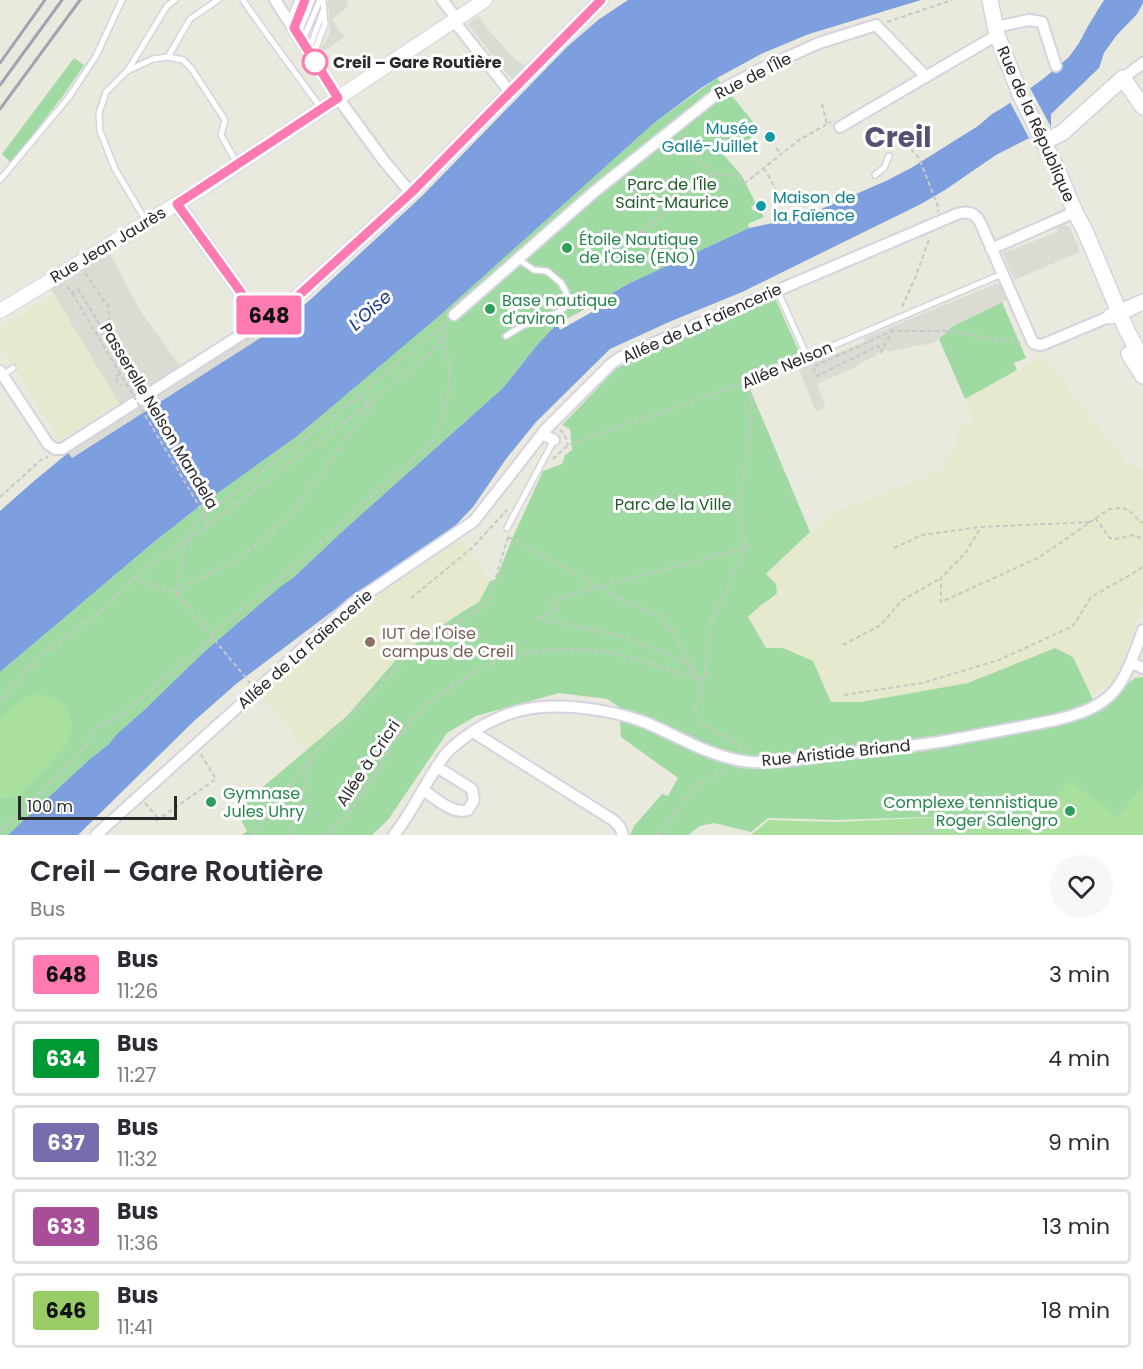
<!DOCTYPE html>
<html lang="en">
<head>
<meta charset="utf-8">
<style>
  :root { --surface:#fff; --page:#f7f7f7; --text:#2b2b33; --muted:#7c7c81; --line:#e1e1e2 }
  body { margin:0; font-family:Poppins,sans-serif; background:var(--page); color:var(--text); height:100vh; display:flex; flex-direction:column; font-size:22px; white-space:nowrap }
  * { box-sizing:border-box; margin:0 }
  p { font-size:20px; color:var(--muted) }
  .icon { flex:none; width:33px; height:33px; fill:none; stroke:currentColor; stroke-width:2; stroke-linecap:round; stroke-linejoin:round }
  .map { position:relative; height:835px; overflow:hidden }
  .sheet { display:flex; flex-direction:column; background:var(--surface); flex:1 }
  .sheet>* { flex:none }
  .badge { padding:0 12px; border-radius:4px; font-size:21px; line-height:39px }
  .scale { position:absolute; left:18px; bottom:15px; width:159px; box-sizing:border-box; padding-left:6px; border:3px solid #292929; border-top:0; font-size:16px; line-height:21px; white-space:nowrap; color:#292929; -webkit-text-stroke:4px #fff; paint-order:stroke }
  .map>.badge { position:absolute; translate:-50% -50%; box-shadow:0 0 0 3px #fff }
  .round { display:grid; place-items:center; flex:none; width:63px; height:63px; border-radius:32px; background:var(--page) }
  .headline { display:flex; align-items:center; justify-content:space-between; height:102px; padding:0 30px }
  h1 { font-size:28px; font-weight:600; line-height:45px }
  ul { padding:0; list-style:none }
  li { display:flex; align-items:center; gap:18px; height:75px; margin:0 12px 9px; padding:0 18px; border:3px solid var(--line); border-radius:6px }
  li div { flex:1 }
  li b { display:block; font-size:22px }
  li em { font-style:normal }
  li .badge { min-width:66px; font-weight:700; text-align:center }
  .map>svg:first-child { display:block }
  .education { fill:#e7e9ce }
  .green { fill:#a0daa3 }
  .pitch { fill:#a9e09d }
  .plaza { fill:#dadbd3 }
  .water { fill:#7d9edf }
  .pier { fill:#eae9dd }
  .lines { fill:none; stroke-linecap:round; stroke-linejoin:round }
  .service-casing { stroke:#d5d3e0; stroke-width:8 }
  .minor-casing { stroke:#d5d3e0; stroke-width:14 }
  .tertiary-casing { stroke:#d5d3e0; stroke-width:16 }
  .secondary-casing { stroke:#d5d3e0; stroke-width:18 }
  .path { stroke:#c7c7c7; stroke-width:2; stroke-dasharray:4.5 3; stroke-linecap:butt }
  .service { stroke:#fff; stroke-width:5 }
  .minor { stroke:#fff; stroke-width:10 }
  .tertiary { stroke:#fff; stroke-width:14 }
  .secondary { stroke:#fff; stroke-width:15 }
  .rail { stroke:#a5a1b1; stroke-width:3 }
  .path-bridge { stroke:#c7c7c7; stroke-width:2; stroke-dasharray:4.5 3; stroke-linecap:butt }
  .line-casing { stroke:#fff; stroke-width:14 }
  .line { stroke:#ff7ab1; stroke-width:9 }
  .stop-dot { fill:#fff; stroke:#ff7ab1; stroke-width:3 }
  .culture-dot { fill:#0f9aa8; stroke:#fff; stroke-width:2 }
  .leisure-dot { fill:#2e9e5b; stroke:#fff; stroke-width:2 }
  .education-dot { fill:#8d6e63; stroke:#fff; stroke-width:2 }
  .labels { text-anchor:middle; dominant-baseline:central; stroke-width:6; stroke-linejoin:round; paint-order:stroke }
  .stop-label { font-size:16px; font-weight:bold; fill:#292929; stroke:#fff; text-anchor:start }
  .street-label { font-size:16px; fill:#292929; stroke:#fff }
  .culture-label { font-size:16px; fill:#0d838f; stroke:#fff; text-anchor:end }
  .park-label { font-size:16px; fill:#235d2e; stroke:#fff }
  .leisure-label { font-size:16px; fill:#27864d; stroke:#fff; text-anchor:start }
  .education-label { font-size:16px; fill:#785e54; stroke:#fff; text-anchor:start }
  .water-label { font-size:18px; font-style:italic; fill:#1d3989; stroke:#fff }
  .town-label { font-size:28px; font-weight:bold; fill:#584f74; stroke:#fff }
</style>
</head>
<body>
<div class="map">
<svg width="1143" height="835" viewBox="0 0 1143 835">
  <rect width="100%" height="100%" fill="#eae9dd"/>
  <!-- education -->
  <g class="education">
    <path d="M54 295 120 402 60 440 0 347V328Z"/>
    <path d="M1043 356 1129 465 1143 470V603L1117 679 1082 701 812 747 721 617 829 515 940 471 961 434 960 425 974 422 965 399Z"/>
    <path d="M461 538 490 581 479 602 310 754 261 695 355 610Z"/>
  </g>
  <!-- green -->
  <g class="green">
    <path d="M74 58 84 65 65 93 11 163 2 154Z"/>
    <path d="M717 78 760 130 740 147 734 145 732 147 729 144 721 152 742 176 756 204 751 207 752 210 761 212 764 217 748 224 749 228 630 283 557 324 538 344 503 388 345 529 293 578 280 587 204 652 143 711 117 734 109 744 90 759 15 829 8 835H0V672L154 542 201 505 296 437 437 318 654 123Z"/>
    <path d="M775 298 800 354 745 377 810 532 766 574 776 584 777 593 770 599 761 605 748 617 766 648H783L813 661 831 702H861L968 683 1055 648 1073 657 1096 706 1135 678 1143 677V786L1118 818 1048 806 1014 816H963L837 820 768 818 751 832 714 823 700 826 688 835H630L634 826 662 794 668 796 678 778 621 737 619 707 607 699 559 693 476 716 447 733 388 820 372 835H242L247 831 242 822 245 802 347 716 402 653 462 612 479 602 490 581 496 579 512 539 543 471 562 464 565 455 572 450 570 429 562 425 616 369 644 353 713 320Z"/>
    <path d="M1002 302 1026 358 1014 363 1017 370 965 399 939 339 953 326Z"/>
  </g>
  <!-- pitch -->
  <g class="pitch">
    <path d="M39 694C66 698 77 716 69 742L20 796 9 798H0V720C14 706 18 697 39 694Z"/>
    <path d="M1070 781 1118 817 1143 786V835H751L769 820 836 822 963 816H1014L1048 806Z"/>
  </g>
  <!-- plaza -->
  <g class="plaza">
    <path d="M328 0H347L348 2 346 4 348 7 332 19 344 37 320 54 318 51 327 41 330 32Z"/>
    <path d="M478 16 486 27 515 59 526 66 512 80 468 24Z"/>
    <path d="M1065 225 1070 227 1080 252 1014 280 1003 253 1057 232 1058 227Z"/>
    <path d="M108 250 139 309 182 369 122 408 49 286Z"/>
    <path d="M998 283 1003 287 1007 300 953 326 935 342 929 344 919 345 888 352 887 350 875 354V356L858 364V366L817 384 825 407 816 411 799 370 801 365 822 356 824 359 866 341 864 338Z"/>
    <path d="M273 317 279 325 276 328 71 458 66 450Z"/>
  </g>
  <!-- water -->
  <g class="water">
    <path d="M628 0H921L809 34 761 54 717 78 701 88 654 123 437 318 296 437 201 505 154 542 0 672V511L34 481 68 453 72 458 276 328 310 300 422 196 567 47 598 20Z"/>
    <path d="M1104 0H1143V3L1137 14 1116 36 1104 53 1099 68 1051 114V127L996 155 945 190 921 204 742 292 669 322 610 349 536 422 506 459 473 507 451 530 433 544 354 595 236 684 194 721 78 835H8L90 759 109 744 117 734 143 711 204 652 280 587 293 578 345 529 503 388 538 344 557 324 630 283 749 228 803 217 886 181 911 168 978 126 992 114 1004 107 1043 79 1069 57 1079 43 1088 26Z"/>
  </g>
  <!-- pier -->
  <g class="pier">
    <path d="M1030 88 1051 127 1029 138 1010 102Z"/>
    <path d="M612 294 615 299 560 330 557 324Z"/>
  </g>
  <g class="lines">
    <!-- service casing -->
    <g class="service-casing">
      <g id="service">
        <path d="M243 0C268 37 295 72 321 108"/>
        <path d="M289 21 298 0"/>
        <path d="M294 28 305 0"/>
        <path d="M298 35 312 0"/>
        <path d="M302 42 320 0"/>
        <path d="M309 50 323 11"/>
        <path d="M313 56 325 24 323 0"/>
        <path d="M168 57 190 19 218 0"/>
        <path d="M128 70 167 6 175 0"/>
        <path d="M875 175 884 168 889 156"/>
        <path d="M0 180 69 97 96 56 122 0"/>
        <path d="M146 221 115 169 100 131 99 113 106 92 127 71 153 59 168 57 183 60 191 68 225 120 221 135 238 165"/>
        <path d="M777 290 807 356"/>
        <path d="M506 336 522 326 559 312 564 308 567 300 566 292 561 283 547 271 534 270 518 259"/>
        <path d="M3 375 13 368"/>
        <path d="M745 383 1002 274"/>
        <path d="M507 528 554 440"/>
      </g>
    </g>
    <!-- minor casing -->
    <g class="minor-casing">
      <g id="minor">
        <path d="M275 0 338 98 384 161 411 193"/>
        <path d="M442 0 457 19"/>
        <path d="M454 21 510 92"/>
        <path d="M995 27 1029 20 1042 22 1056 66"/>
        <path d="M1123 78 1143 63"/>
        <path d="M840 127 997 35"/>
        <path d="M991 249 1075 212"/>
        <path d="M454 315 594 192 723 89 761 69 819 43 876 25 926 77"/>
        <path d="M0 371 48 444 55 449H62L247 331 261 320"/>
        <path d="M542 434 554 440"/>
        <path d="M1131 663 1143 668"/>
        <path d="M473 732 613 820 620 827 623 835"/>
        <path d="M423 790C436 798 452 815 468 810L474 800 472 789 437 767"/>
        <path d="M96 835 353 603 474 521 546 429 611 364 621 357 957 214C968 211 974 212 980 222L1033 343 1040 345 1044 344 1111 316"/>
        <path d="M394 835C414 810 426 780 445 755 454 744 465 737 477 729 490 721 504 715 518 711 555 701 609 709 644 722 679 736 711 758 750 762 779 764 810 757 840 754 873 750 906 747 939 742 978 735 1017 728 1055 720 1117 706 1123 685 1143 630"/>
      </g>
    </g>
    <!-- tertiary casing -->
    <g class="tertiary-casing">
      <g id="tertiary">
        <path d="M177 204 261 320 298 296 411 193 601 0"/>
        <path d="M0 311 203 188 485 0"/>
      </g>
    </g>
    <!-- secondary casing -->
    <g class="secondary-casing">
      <g id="secondary">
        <path d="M990 0 997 35 1020 94 1058 171 1075 212 1086 233 1127 331 1143 360"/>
        <path d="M1043 142 1062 133 1123 78 1143 107"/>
        <path d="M1111 316 1143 302"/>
        <path d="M1129 354 1143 376"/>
      </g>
    </g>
    <!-- path -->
    <g class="path">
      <path d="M887 22 952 0"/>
      <path d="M822 104 827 124"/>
      <path d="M680 137 712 174"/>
      <path d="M776 148 781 154"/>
      <path d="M911 149 919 158 939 209 938 212"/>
      <path d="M764 168 777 191"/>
      <path d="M617 252 712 174 738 176 745 183 799 140 831 122"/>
      <path d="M85 273 108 306 110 331 105 334"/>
      <path d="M67 286 72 293 78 289 139 389"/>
      <path d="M902 307 915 278 930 237"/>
      <path d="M893 329 892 331 881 352 878 346 817 376 813 367 892 331H948L1022 343"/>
      <path d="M120 374 115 377 121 386"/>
      <path d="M358 412 431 353 443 336 445 325"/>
      <path d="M560 430 564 433 568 445"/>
      <path d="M553 459 568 445 738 385"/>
      <path d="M0 497 41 460 48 457"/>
      <path d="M1095 518 1110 538 1116 539 1134 535 1143 539"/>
      <path d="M1090 522 981 527 966 552 941 578V602L1040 557 1109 509C1134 506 1126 512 1143 523"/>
      <path d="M508 537 581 576 617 598 653 613 660 617 678 638 695 673"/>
      <path d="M894 548 922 535 981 527"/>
      <path d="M134 578 177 594 250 683"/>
      <path d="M177 594 185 542 198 520 347 406 445 323"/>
      <path d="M177 594 193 581 234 562 257 544 288 517 310 490 339 448 365 415 373 401 365 402 359 398"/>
      <path d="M411 598 471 549 507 510"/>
      <path d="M210 635 284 576 435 439C448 405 456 373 442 338"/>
      <path d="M843 645 881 625 901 601 941 578"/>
      <path d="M697 679 707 675 704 673 707 672 705 670 711 624 745 548 739 506 751 425 752 399 748 390"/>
      <path d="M697 679 703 690 696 708 700 722 748 750"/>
      <path d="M844 695 922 683 999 660 1073 626 1091 597 1139 570 1143 566"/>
      <path d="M0 700 37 659 56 643 95 617 144 569 185 542 210 524"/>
      <path d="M145 803 159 819"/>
      <path d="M156 821 216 779 200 753"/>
      <path d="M952 823 953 835"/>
      <path d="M0 831 67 767 88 743 97 727 120 716 213 638"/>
      <path d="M253 835 312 756 408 656 488 603 508 537V534"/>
      <path d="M289 835 298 810 311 759"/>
      <path d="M328 835 345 818 360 798 378 771 394 742 416 715 432 700 470 674 505 657 538 651 574 649 601 651 638 659 697 679 686 662 621 636 537 618"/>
      <path d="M657 835 696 787 728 768"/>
      <path d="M891 835 935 829 936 835"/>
    </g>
    <!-- service -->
    <use href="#service" class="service"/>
    <!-- minor -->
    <use href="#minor" class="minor"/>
    <!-- tertiary -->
    <use href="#tertiary" class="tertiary"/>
    <!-- secondary -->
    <use href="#secondary" class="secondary"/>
    <!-- rail -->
    <g class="rail">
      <path d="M0 63 45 0"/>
      <path d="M0 85 62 0"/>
      <path d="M0 109 80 0"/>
    </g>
    <!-- path-bridge -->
    <g class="path-bridge">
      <path d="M72 293 210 524 358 412"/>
      <path d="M537 618 558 610V606L551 604 554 599 745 548"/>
    </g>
  </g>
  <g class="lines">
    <!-- line casing -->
    <g class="line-casing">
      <path id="line" d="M305 0 294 28 338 98 177 204 261 320 298 296 411 193 601 0"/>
    </g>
    <!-- line -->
    <use href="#line" class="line"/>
  </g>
  <!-- markers -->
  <circle class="stop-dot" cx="315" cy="62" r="12"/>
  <g class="culture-dot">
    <circle cx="770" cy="137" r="6"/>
    <circle cx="761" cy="206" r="6"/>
  </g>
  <g class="leisure-dot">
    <circle cx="567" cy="248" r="6"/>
    <circle cx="490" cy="309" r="6"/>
    <circle cx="211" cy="802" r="6"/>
    <circle cx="1070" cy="811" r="6"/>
  </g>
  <circle class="education-dot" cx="370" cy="642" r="6"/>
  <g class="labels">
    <!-- stop labels -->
    <g class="stop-label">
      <text x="333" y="62">Creil – Gare Routière</text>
    </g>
    <!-- street labels -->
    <g class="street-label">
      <text transform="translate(753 76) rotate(-27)">Rue de l'Île</text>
      <text transform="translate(1036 124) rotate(66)">Rue de la République</text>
      <text transform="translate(108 245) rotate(-31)">Rue Jean Jaurès</text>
      <text transform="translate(702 323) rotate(-24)">Allée de La Faïencerie</text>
      <text transform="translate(787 365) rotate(-23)">Allée Nelson</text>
      <text transform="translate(159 416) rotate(59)">Passerelle Nelson Mandela</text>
      <text transform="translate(305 649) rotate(-41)">Allée de La Faïencerie</text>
      <text transform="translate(836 753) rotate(-6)">Rue Aristide Briand</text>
      <text transform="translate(368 763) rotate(-56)">Allée à Cricri</text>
    </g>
    <!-- culture labels -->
    <g class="culture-label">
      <text x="758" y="128">Musée<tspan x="758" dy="18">Gallé-Juillet</tspan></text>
      <text x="773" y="197" text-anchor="start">Maison de<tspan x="773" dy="18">la Faïence</tspan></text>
    </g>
    <!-- park labels -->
    <g class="park-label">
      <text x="672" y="184">Parc de l'Île<tspan x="672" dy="18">Saint-Maurice</tspan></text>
      <text x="673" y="504">Parc de la Ville</text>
    </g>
    <!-- leisure labels -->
    <g class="leisure-label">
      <text x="579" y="239">Étoile Nautique<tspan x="579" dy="18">de l'Oise (ENO)</tspan></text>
      <text x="502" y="300">Base nautique<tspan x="502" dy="18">d'aviron</tspan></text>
      <text x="223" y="793">Gymnase<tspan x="223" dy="18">Jules Uhry</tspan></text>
      <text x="1058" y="802" text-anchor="end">Complexe tennistique<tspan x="1058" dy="18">Roger Salengro</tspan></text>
    </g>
    <!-- education labels -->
    <g class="education-label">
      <text x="382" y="633">IUT de l'Oise<tspan x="382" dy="18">campus de Creil</tspan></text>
    </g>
    <!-- water labels -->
    <g class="water-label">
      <text transform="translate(370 310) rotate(-42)">L'Oise</text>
    </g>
    <!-- town labels -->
    <g class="town-label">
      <text x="898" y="137">Creil</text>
    </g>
  </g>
</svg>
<div class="scale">100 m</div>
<b class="badge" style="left:269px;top:315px;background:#ff7ab1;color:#111">648</b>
</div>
<section class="sheet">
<div class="headline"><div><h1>Creil – Gare Routière</h1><p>Bus</p></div><a class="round"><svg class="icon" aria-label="heart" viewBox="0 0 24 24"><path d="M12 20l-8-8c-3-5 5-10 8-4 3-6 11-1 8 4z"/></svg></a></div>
<ul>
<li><span class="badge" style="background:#ff7ab1;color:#111">648</span><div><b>Bus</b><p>11:26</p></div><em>3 min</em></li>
<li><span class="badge" style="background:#093;color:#fff">634</span><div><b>Bus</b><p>11:27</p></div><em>4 min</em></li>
<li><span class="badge" style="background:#766dac;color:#fff">637</span><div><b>Bus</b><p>11:32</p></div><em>9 min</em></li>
<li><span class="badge" style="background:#a84d97;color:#fff">633</span><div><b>Bus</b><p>11:36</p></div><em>13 min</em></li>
<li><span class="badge" style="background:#9c6;color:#111">646</span><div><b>Bus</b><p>11:41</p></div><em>18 min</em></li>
</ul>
</section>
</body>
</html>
